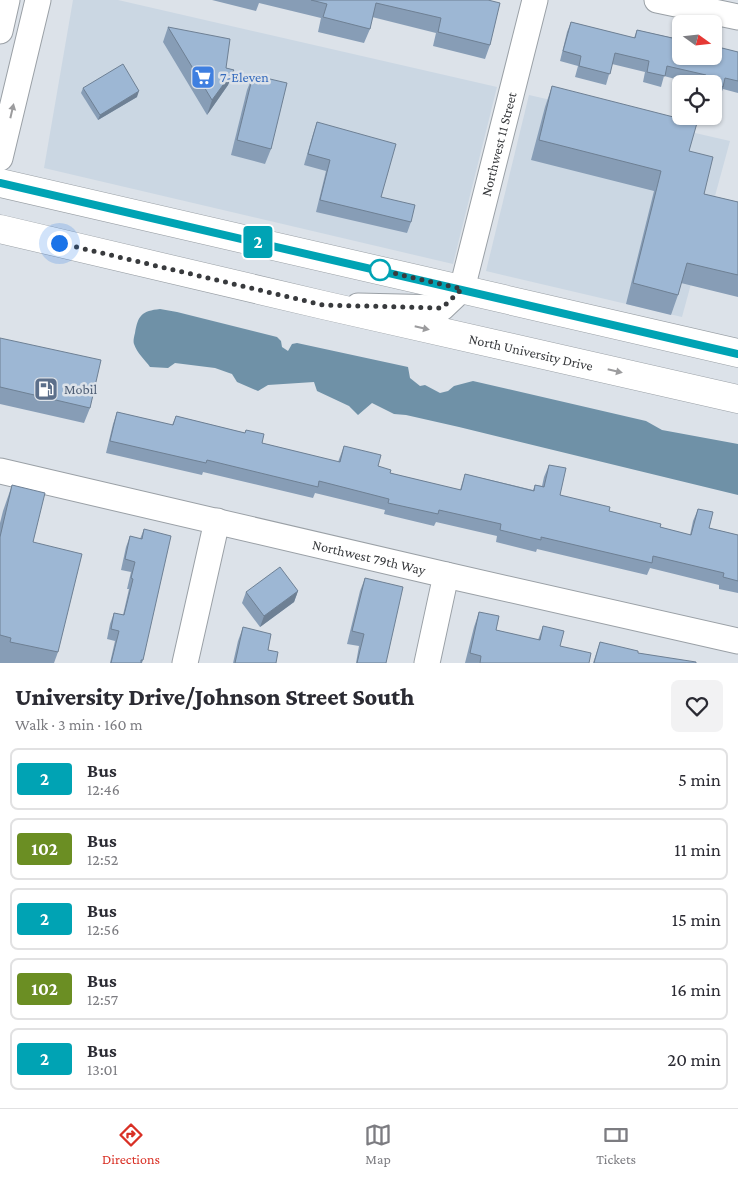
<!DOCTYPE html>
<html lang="en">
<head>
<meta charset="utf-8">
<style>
  :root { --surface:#fff; --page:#f2f2f3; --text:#2b2b33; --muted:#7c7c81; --line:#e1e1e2; --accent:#d93025 }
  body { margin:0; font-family:"Crimson Pro",serif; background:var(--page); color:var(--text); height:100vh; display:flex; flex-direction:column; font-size:19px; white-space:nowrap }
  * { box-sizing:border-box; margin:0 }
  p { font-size:16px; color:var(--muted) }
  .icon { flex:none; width:28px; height:28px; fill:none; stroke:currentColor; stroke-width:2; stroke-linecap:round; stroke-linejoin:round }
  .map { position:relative; height:663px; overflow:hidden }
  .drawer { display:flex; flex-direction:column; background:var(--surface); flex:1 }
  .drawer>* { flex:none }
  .badge { padding:0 10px; border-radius:4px; font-size:18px; line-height:32px }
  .needle { width:32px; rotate:105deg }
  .buttons { position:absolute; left:672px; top:15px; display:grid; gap:10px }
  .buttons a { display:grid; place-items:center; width:50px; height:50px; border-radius:8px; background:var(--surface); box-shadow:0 1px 4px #0004; font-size:25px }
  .you { position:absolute; width:25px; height:25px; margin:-12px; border:4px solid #fff; border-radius:50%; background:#1a73e8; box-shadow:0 0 0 8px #1a73e833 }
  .map>.badge { position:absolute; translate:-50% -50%; box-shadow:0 0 0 2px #fff }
  .round { display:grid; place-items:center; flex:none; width:52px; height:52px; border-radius:8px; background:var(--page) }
  .head { display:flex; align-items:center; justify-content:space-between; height:85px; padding:0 15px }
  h1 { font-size:24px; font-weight:800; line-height:38px }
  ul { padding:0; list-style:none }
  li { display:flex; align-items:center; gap:15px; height:62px; margin:0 10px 8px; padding:0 5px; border:2px solid var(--line); border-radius:8px }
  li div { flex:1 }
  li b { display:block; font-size:19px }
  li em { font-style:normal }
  li .badge { min-width:55px; font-weight:700; text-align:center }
  .tabs { display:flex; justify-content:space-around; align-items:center; height:70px; border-top:1px solid var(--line); background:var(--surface); font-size:14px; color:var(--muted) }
  .tabs a { display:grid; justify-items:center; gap:2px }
  .tabs .on { color:var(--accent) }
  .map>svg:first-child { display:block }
  .built { fill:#cbd7e3 }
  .water { fill:#6f91a7 }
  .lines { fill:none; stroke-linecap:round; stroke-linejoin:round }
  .minor-casing { stroke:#9aa0a6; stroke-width:27 }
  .major-casing { stroke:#9aa0a6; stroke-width:29 }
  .minor { stroke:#fff; stroke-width:25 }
  .major { stroke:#fff; stroke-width:28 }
  .wall { fill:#879db6 }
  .shaded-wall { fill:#6e8094 }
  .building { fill:#9db7d4; stroke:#6e8094 }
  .oneway { fill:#9c9c9e }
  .line-casing { stroke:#fff; stroke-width:11 }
  .line { stroke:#00a3b4; stroke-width:8 }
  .walk { stroke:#383a3d; stroke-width:5; stroke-dasharray:0 9 }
  .stop-dot { fill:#fff; stroke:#00a3b4; stroke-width:2.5 }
  .labels { text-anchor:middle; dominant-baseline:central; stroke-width:5; stroke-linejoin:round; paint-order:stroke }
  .shop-label { font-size:14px; fill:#366cbe; stroke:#dce2e9; text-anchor:start }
  .street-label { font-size:14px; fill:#383a3d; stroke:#dce2e9 }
  .service-label { font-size:14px; fill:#4e5e75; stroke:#dce2e9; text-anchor:start }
</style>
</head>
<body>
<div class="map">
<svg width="738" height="663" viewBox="0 0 738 663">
  <rect width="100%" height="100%" fill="#dce2e9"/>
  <!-- built -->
  <g class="built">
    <path d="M73 0H118L497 87 453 264 44 168Z"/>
    <path d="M529 95 730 141 682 317 486 271Z"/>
  </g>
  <!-- water -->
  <path class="water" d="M160 309 177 312 277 337 281 341 282 347 288 351 292 344 297 343 408 367 410 378 420 386 425 385 440 393 448 391 454 386 473 381 646 421 662 430 738 444V495L459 427 406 415 394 414 372 403 358 415 349 406 317 391 314 382 268 385 258 391 237 382 232 374 215 368 175 363 168 368 150 367C145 360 137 353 134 344 133 341 134 337 135 333 138 315 142 311 160 309Z"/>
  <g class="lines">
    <!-- minor casing -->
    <g class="minor-casing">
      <g id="minor">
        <path d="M657 0 738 17"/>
        <path d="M0 31 7 0"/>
        <path d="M0 158 38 0"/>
        <path id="s1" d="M358 306 442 308 462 289 535 0"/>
        <path id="s2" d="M0 471 446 575 738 641"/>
        <path d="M185 663 217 521"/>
        <path d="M427 663 446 575"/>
      </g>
    </g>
    <!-- major casing -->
    <g class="major-casing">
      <g id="major">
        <path d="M0 183 738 353"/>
        <path id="s3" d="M0 229 323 305 738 399"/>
      </g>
    </g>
    <!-- minor -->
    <use href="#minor" class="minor"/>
    <!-- major -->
    <use href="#major" class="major"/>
  </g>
  <!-- wall -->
  <g class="wall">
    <path d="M212 0H488L490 45 485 59 433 46 436 33 372 17 370 29 364 43 318 32 321 18 259 3 256 11Z"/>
    <path d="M571 22 634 38 637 30 738 52V93L723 89 719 98 714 97V84H694L664 76 661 87 643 82 645 72 612 64 606 85 575 77 578 66 560 61 567 32Z"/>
    <path d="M168 27 226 68 234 70 228 85 207 115 163 42Z"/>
    <path d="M253 75 271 149 265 164 231 155 247 90Z"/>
    <path d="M552 86 689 151 704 194 738 202V297L681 283 678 295 671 315 626 304 654 191 531 160 545 107Z"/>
    <path d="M83 88 137 97 98 120 81 93Z"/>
    <path d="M317 122 381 197 411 222 407 233 316 212 326 171 304 165 313 134Z"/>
    <path d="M0 338 90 408 84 423 0 404Z"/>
    <path d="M117 412 172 425 176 416 245 433 246 430 262 443 338 462 344 446 390 473 460 490 465 474 533 490 535 485 542 486 544 477 549 465 560 495 660 527 690 535 693 521 698 509 709 528 738 535V593L719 589V585L650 568 647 575 537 549 536 552 496 542 497 536 436 522 434 526 384 514 385 510 315 493 313 498 203 472 202 475 106 453 113 424Z"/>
    <path d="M12 485 33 542 58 652 54 663H0V523L3 511Z"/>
    <path d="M144 529 143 660 142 663H110L115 641 107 639 110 624 114 613 123 615 129 589H127L131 572 121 570 126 547 130 536 140 539Z"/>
    <path d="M365 578 386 663H356L359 646 347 644 360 591Z"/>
    <path d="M298 591 294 602 260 627 242 603 246 592Z"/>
    <path d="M479 612 496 630 538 640 543 626 560 646 589 663H465L474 627Z"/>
    <path d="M243 627 268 650 276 663H233L238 641Z"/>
    <path d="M600 642 638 653 696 663H593Z"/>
  </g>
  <!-- shaded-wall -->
  <g class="shaded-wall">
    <path d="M234 70 228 85 207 115 212 100Z"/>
    <path d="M139 91 137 97 98 120 100 115Z"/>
    <path d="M298 591 294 602 260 627 264 616Z"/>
  </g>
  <!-- building -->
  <g class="building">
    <path d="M311 0H488L500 3 490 45 438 32 441 18 376 3 370 29 323 17 327 4Z"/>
    <path d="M571 22 635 38 637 30 681 40V56H714V46L738 52V81L725 78 723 87 714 85V84L704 83 706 75 667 66 665 76 647 72 649 61 615 53 610 74 579 66 581 56 563 51Z"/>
    <path d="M168 27 230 39 226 68 234 70 212 100Z"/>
    <path d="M123 64 139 91 100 115 83 88Z"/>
    <path d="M253 75 287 83 271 149 237 140Z"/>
    <path d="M552 86 697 123 689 151 713 157 704 194 738 202V275L687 263 678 295 633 283 661 171 539 140Z"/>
    <path d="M317 122 396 144 381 197 415 205 411 222 320 200 330 160 308 154Z"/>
    <path d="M0 338 101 360 90 408 0 387Z"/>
    <path d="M117 412 173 425 176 416 245 433 246 430 264 434 262 443 340 462 344 446 381 455 378 466 391 470 390 473 461 490 465 474 534 491 535 485 544 487 549 465 566 468 560 495 610 507 609 511 661 524 660 527 691 535 698 509 713 512 709 528 738 535V581L723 577 724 573 653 556 652 563 541 537V540L500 530 501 524 439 510 438 514 388 503 389 499 319 481 318 487 207 460 206 463 110 441Z"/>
    <path d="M12 485 45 493 33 542 82 554 58 652 10 642 11 638 0 635V537Z"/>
    <path d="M144 529 171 536 143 660H141V663H111L119 631 111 629 114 613 124 615 133 579 131 578 135 562 125 559 130 536 142 539Z"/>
    <path d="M280 567 298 591 264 616 246 592Z"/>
    <path d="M365 578 403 587 386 663H357L364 634 352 631Z"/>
    <path d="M479 612 499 616 496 630 540 640 543 626 564 631 560 646 591 653 589 663H480L481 656 470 653Z"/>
    <path d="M243 627 271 634 268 650 278 652 276 663H235Z"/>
    <path d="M600 642 638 651V653L696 662V663H594Z"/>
  </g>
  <!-- one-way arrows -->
  <defs><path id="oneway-solid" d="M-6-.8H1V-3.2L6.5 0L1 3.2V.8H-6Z" transform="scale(1.25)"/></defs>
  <g class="oneway">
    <use href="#oneway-solid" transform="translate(12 111) rotate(-77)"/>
    <use href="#oneway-solid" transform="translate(422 328) rotate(13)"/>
    <use href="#oneway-solid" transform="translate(615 371) rotate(13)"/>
  </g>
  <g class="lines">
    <!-- line casing -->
    <g class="line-casing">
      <path id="line" d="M0 183 738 354"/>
    </g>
    <!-- line -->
    <use href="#line" class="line"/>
    <!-- walk -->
    <path class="walk" d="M59 243 323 305 442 308 462 289 380 270"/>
  </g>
  <!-- icons -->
  <defs>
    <g id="supermarket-square" transform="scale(1.25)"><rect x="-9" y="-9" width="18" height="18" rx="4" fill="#3f7fe0" stroke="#dce2e9"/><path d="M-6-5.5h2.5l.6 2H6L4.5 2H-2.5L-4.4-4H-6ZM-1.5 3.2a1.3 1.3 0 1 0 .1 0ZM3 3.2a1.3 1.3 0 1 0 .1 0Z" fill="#fff"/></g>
    <g id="fuel-square" transform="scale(1.25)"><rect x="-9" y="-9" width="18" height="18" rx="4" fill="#5c6f8a" stroke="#dce2e9"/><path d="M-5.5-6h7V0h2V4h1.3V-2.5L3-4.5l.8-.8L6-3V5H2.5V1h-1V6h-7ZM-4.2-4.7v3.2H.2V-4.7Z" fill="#fff"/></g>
  </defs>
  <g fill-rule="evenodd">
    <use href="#supermarket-square" x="203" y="77"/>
    <use href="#fuel-square" x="46" y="389"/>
  </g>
  <!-- markers -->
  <circle class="stop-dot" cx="380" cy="270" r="10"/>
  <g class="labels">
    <!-- shop labels -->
    <g class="shop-label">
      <text x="220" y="77">7-Eleven</text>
    </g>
    <!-- street labels -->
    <g class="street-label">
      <text stroke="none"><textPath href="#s1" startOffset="261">Northwest 11 Street</textPath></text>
      <text stroke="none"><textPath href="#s3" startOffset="545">North University Drive</textPath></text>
      <text stroke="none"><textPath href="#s2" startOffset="379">Northwest 79th Way</textPath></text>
    </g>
    <!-- service labels -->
    <g class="service-label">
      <text x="64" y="389">Mobil</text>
    </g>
  </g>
</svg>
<div class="buttons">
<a><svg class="needle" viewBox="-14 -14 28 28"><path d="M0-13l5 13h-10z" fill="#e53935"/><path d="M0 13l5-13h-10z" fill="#7c7c81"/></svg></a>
<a><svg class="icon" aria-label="locate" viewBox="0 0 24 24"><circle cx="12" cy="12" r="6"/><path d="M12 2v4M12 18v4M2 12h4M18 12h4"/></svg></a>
</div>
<div class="you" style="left:59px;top:243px"></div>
<b class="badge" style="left:258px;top:242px;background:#00a3b4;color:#fff">2</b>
</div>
<section class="drawer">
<div class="head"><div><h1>University Drive/Johnson Street South</h1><p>Walk · 3 min · 160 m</p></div><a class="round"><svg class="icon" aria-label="heart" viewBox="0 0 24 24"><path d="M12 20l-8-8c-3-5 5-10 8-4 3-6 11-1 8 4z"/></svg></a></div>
<ul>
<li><span class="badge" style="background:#00a3b4;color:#fff">2</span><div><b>Bus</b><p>12:46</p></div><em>5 min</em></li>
<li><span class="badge" style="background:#6b8e23;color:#fff">102</span><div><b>Bus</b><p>12:52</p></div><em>11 min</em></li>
<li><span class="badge" style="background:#00a3b4;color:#fff">2</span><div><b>Bus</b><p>12:56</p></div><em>15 min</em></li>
<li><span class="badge" style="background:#6b8e23;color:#fff">102</span><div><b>Bus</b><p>12:57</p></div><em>16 min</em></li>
<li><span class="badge" style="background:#00a3b4;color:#fff">2</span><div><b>Bus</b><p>13:01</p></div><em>20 min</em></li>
</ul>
</section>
<nav class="tabs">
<a class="on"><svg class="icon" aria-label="directions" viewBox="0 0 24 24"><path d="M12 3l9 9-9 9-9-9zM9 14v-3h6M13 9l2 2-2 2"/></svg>Directions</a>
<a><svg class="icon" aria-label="map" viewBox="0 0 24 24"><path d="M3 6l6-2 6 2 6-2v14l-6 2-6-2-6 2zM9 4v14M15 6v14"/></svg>Map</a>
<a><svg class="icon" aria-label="tickets" viewBox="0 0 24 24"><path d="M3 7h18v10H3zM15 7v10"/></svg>Tickets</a>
</nav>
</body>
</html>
